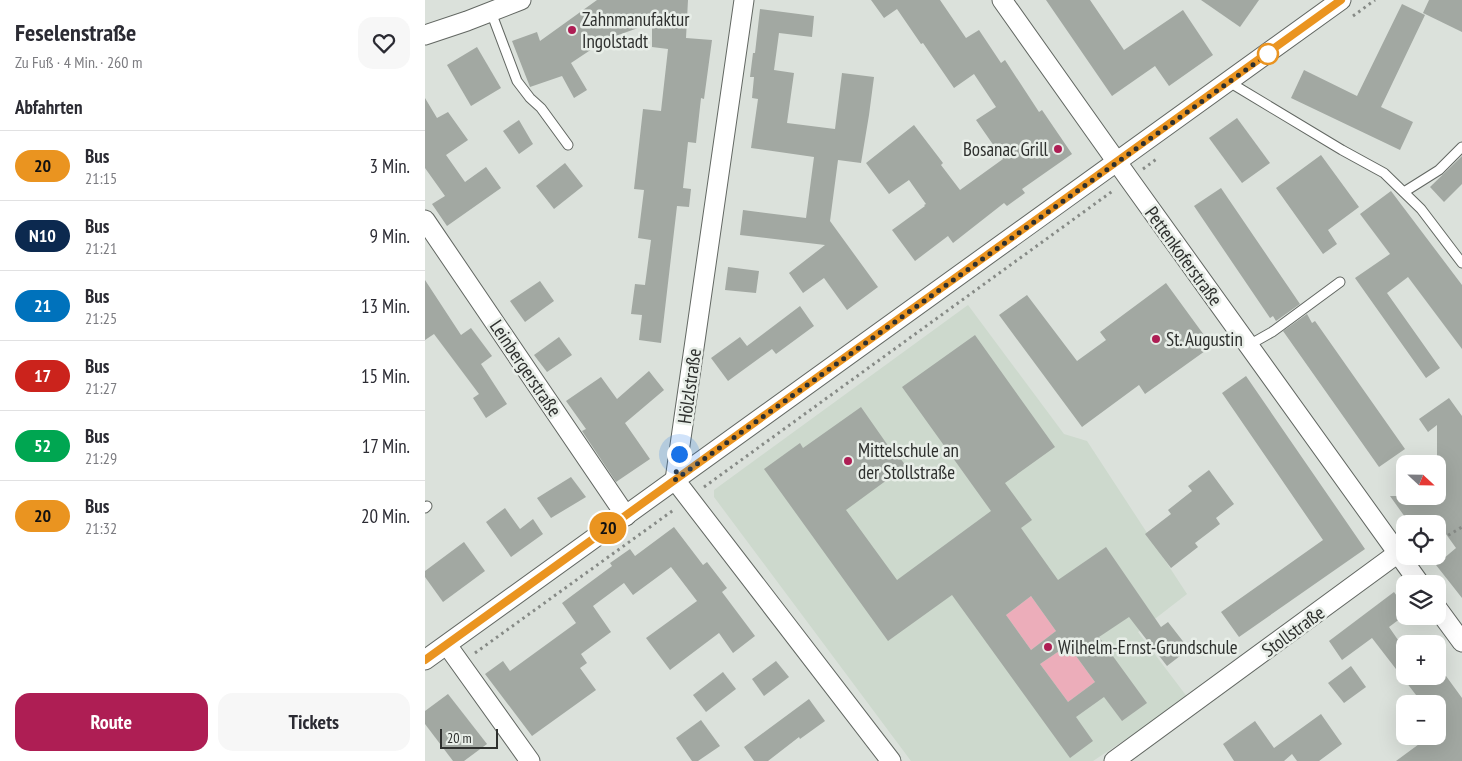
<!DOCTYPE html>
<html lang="de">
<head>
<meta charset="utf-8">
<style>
  :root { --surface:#fff; --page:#f7f7f7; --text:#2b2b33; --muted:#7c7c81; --line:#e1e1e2; --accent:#ae1e54 }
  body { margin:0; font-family:"PT Sans Narrow",sans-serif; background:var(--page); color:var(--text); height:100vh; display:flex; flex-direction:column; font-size:19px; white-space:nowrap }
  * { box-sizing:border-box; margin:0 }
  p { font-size:16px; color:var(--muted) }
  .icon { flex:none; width:28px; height:28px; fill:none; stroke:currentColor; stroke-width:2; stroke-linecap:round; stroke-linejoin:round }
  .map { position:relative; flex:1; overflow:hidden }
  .panel { display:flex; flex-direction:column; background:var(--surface); width:425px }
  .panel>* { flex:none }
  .badge { padding:0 10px; border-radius:16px; font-size:18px; line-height:32px }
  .needle { width:32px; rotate:112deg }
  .fabs { position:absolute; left:971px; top:455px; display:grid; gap:10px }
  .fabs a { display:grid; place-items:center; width:50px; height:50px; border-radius:10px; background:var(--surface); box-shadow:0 5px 20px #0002; font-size:25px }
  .scale { position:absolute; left:15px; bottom:12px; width:58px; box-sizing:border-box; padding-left:5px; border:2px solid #2e302e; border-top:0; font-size:14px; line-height:18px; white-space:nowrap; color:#2e302e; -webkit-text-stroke:4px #e8eee8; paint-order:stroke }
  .you { position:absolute; width:25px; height:25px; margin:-12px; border:4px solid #fff; border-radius:50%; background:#1a73e8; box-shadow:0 0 0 8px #1a73e833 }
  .map>.badge { position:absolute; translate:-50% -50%; box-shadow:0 0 0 2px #fff }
  h2 { padding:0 15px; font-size:19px; line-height:45px }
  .round { display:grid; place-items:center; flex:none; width:52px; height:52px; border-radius:15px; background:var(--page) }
  .head { display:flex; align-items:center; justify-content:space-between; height:85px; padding:0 15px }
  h1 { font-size:24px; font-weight:700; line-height:38px }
  .action { display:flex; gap:10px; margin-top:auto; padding:10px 15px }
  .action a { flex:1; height:58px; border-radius:15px; background:var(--accent); color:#fff; font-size:20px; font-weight:700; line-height:58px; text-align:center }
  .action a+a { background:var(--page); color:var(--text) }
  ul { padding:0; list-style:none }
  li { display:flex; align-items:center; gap:15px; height:70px; padding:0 15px; border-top:1px solid var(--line) }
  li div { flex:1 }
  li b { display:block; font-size:19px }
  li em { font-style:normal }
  li .badge { min-width:55px; font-weight:700; text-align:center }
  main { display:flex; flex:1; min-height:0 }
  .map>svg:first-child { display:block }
  .built { fill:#cdd9cd }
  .green { fill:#ecadba }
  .building { fill:#a2a8a2; fill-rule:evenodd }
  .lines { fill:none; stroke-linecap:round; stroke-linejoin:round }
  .lane-casing { stroke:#626762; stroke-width:11 }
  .street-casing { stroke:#626762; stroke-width:21 }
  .path { stroke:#868a86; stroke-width:3; stroke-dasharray:2.5 4; stroke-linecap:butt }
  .lane { stroke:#fff; stroke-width:9 }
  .street { stroke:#fff; stroke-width:19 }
  .line-casing { stroke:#fff; stroke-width:11 }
  .line { stroke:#ea9420; stroke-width:8 }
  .walk { stroke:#2e302e; stroke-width:5; stroke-dasharray:0 9 }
  .poi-dot { fill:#ae1e54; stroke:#e8eee8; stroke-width:2 }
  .stop-dot { fill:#fff; stroke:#ea9420; stroke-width:2.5 }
  .labels { text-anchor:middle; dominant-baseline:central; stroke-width:5; stroke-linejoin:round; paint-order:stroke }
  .poi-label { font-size:19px; fill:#2e302e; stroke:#e8eee8; text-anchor:start }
  .street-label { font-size:19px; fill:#2e302e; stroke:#e8eee8 }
</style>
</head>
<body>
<main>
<section class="panel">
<div class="head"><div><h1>Feselenstraße</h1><p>Zu Fuß · 4 Min. · 260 m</p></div><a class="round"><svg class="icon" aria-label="heart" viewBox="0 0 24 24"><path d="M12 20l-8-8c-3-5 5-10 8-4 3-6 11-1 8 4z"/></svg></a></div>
<h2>Abfahrten</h2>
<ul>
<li><span class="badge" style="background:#ea9420;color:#111">20</span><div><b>Bus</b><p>21:15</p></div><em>3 Min.</em></li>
<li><span class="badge" style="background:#0c294f;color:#fff">N10</span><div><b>Bus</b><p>21:21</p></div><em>9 Min.</em></li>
<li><span class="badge" style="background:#0072bc;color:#fff">21</span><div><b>Bus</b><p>21:25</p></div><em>13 Min.</em></li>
<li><span class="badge" style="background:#cb231c;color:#fff">17</span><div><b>Bus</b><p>21:27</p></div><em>15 Min.</em></li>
<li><span class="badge" style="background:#00a651;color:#fff">52</span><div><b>Bus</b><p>21:29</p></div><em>17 Min.</em></li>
<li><span class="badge" style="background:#ea9420;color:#111">20</span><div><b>Bus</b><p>21:32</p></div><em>20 Min.</em></li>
</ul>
<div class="action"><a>Route</a><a>Tickets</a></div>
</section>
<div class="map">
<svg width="1037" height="761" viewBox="0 0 1037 761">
  <rect width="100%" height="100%" fill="#dbe1db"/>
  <!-- built -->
  <path class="built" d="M543 305 639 434 662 441 762 594 713 632 763 698 668 761H486L289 497V490Z"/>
  <!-- green -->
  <g class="green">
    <path d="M606 596 631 631 606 650 581 615Z"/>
    <path d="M643 645 670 682 643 702 615 664Z"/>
  </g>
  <!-- building -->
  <g class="building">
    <path d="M172 0H263L261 38 287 40 279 99 276 98 271 143 263 142 258 188 266 189 264 207 252 206 236 343 214 340 217 315 206 314 210 284 220 285 226 240 213 238 219 190 209 189 218 109 236 111 243 49 227 47V23L182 39 146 63 162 90 149 98 137 76 105 87 87 41 112 32 115 41Z"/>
    <path d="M446 0H515L541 38 554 30 576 63 580 60 614 112 617 110 647 154 597 189 600 193 582 206 579 203 528 243 523 236 490 261 467 230 500 206 499 205 501 204 484 180 464 194 441 163 489 125 518 163 516 165 535 190 578 159 551 120 571 107 549 74 529 88 498 43 496 44 472 9 459 18Z"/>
    <path d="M621 0H665L699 50 758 10 788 55 744 86 730 66 687 96Z"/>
    <path d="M776 0H834L815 27Z"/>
    <path d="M1004 0H1037V32L998 13Z"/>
    <path d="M977 4 1000 15 956 107 988 122 975 150 866 98 879 70 932 96Z"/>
    <path d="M335 9 389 16 387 37 354 33 349 70 369 73 362 123 410 129 417 73 449 77 444 115 436 163 413 160 405 221 453 287 422 310 399 278 378 293 364 273 400 245 315 235 318 210 381 218 389 157 326 148 333 99 327 98 329 77H325L328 53H330Z"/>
    <path d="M52 47 76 88 46 106 22 65Z"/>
    <path d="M0 98 12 118 23 112 43 140 21 155 40 182 61 167 76 188 22 226 7 204 20 196 0 168Z"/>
    <path d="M812 118 845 163 817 183 784 138Z"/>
    <path d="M94 120 108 144 94 154 78 131Z"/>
    <path d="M896 155 934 207 903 230 912 244 898 254 851 188Z"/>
    <path d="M1037 156V184L1019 202 1005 187Z"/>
    <path d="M140 163 158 186 129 209 111 186Z"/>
    <path d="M796 188 875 304 851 321 848 316 845 318 769 206Z"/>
    <path d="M966 191 1037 285V349L983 277 962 293 1015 368 1001 378 930 278 965 254 935 214Z"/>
    <path d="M303 267 334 271 331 293 300 290Z"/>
    <path d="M0 280 36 335 46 328 67 356 56 364 82 404 61 418 48 398 54 394 9 334 0 340Z"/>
    <path d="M115 281 129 301 100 322 85 301Z"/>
    <path d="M741 283 787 346 720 394 714 385 657 427 574 315 602 295 652 361 681 340 675 332Z"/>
    <path d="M375 306 389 326 351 354 347 349 303 381 286 358 315 337 322 346Z"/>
    <path d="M882 314 887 323 890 321 980 449 954 467 858 331Z"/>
    <path d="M550 335 630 447 580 483 607 520 596 528 633 580 681 547 736 627 743 622 764 649 742 666 704 617 674 637 722 703 697 721 679 697 651 717 668 741 645 758 527 595 463 641 339 469 375 443 378 448 436 407 464 447 466 446 481 466 421 510 472 580 566 511 477 387ZM606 596 631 631 606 650 581 615ZM643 645 670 682 643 702 615 664Z"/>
    <path d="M134 337 147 355 122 372 109 355Z"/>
    <path d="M224 371 239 390 200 423 225 459 191 482 157 431 161 429 141 401 176 377 192 399Z"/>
    <path d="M821 376 940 549 814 637 796 612 898 540 797 393Z"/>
    <path d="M1024 398 1037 416V598L1011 565 1031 548 1008 516 997 524H985L965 496H1012V425L1003 432 994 419Z"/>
    <path d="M784 470 809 504 791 518 795 524 770 543 773 547 746 568 720 534 746 514 743 510 767 491 763 486Z"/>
    <path d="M146 477 161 497 126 518 112 498Z"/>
    <path d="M80 508 95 529 108 519 118 534 86 557 61 522Z"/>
    <path d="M249 527 278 565 282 562 302 588 297 592 330 636 308 653 294 633 245 670 221 638 272 601 246 567 208 595 199 583 168 606 186 632 156 654 162 663 155 668 171 690 107 736 60 674 78 661 85 671 151 623 137 603 187 566 185 563 205 549 210 556Z"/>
    <path d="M39 542 60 571 18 602 0 577V571Z"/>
    <path d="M969 592 980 607V615L964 627 980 650V676H1021L1037 698V761H971L1005 736H1012V704H998L947 638 917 660 904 641Z"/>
    <path d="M351 661 364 677 339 696 327 679Z"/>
    <path d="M926 666 941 687 919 703 903 683Z"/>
    <path d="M298 672 311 689 281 712 268 695Z"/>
    <path d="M23 694 62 744 39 761H28L0 724V711Z"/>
    <path d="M384 699 400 721 375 739 374 737 343 761H329L319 747Z"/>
    <path d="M896 714 917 744 894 761H872L867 754 859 761H809L798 744 830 721 849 748Z"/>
    <path d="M276 720 295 746 273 761H267L251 738Z"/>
  </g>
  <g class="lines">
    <!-- lane casing -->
    <g class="lane-casing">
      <g id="lane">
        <path d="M66 12 92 81 105 98 116 108 143 145"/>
        <path d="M804 82 917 150 959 173 996 209 1037 263"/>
        <path d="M979 192 1014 170 1037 147"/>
        <path d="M824 345 847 332 915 282"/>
        <path d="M0 508 2 506"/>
      </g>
    </g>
    <!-- street casing -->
    <g class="street-casing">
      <g id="street">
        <path d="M319 0 250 480 466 761"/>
        <path d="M577 0 704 179 995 584"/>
        <path d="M0 35 42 21 96 0"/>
        <path d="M0 220 201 516"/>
        <path d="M1012 608 1037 642"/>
        <path d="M22 645 105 761"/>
        <path d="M0 660 916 0"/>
        <path d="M689 761 973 553"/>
      </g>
    </g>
    <!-- path -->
    <g class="path">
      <path d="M928 16 950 0"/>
      <path d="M718 169 733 158"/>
      <path d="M279 487 689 190"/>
      <path d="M1012 542 1037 527"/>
      <path d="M50 653 250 509"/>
    </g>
    <!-- lane -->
    <use href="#lane" class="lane"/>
    <!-- street -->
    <use href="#street" class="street"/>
  </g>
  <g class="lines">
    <!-- line casing -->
    <g class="line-casing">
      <path id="line" d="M0 660 916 0"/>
    </g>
    <!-- line -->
    <use href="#line" class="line"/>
    <!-- walk -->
    <path class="walk" d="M254 454 250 480 843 54"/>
  </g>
  <!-- markers -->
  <g class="poi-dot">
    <circle cx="147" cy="30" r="5"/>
    <circle cx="633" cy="149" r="5"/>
    <circle cx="731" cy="339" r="5"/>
    <circle cx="423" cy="461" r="5"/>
    <circle cx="623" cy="647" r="5"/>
  </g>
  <circle class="stop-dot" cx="843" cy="54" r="10"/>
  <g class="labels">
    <!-- poi labels -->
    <g class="poi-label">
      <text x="157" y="19">Zahnmanufaktur<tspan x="157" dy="22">Ingolstadt</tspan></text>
      <text x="623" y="149" text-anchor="end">Bosanac Grill</text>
      <text x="741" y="339">St. Augustin</text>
      <text x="433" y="450">Mittelschule an<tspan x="433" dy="22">der Stollstraße</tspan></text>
      <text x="633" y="647">Wilhelm-Ernst-Grundschule</text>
    </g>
    <!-- street labels -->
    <g class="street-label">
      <text transform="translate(759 256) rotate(54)">Pettenkoferstraße</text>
      <text transform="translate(101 368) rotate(56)">Leinbergerstraße</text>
      <text transform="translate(264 386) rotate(-82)">Hölzlstraße</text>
      <text transform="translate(868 631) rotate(-36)">Stollstraße</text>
    </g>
  </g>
</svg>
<div class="fabs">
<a><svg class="needle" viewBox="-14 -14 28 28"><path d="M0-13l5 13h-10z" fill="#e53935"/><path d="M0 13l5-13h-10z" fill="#7c7c81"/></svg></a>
<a><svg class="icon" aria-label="locate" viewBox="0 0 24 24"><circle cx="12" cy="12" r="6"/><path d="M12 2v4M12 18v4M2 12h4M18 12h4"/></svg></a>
<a><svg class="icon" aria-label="layers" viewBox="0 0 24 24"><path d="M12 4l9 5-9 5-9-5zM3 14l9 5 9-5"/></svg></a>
<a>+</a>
<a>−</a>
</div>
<div class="scale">20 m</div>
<div class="you" style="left:254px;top:454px"></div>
<b class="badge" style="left:183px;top:528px;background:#ea9420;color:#111">20</b>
</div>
</main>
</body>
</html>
